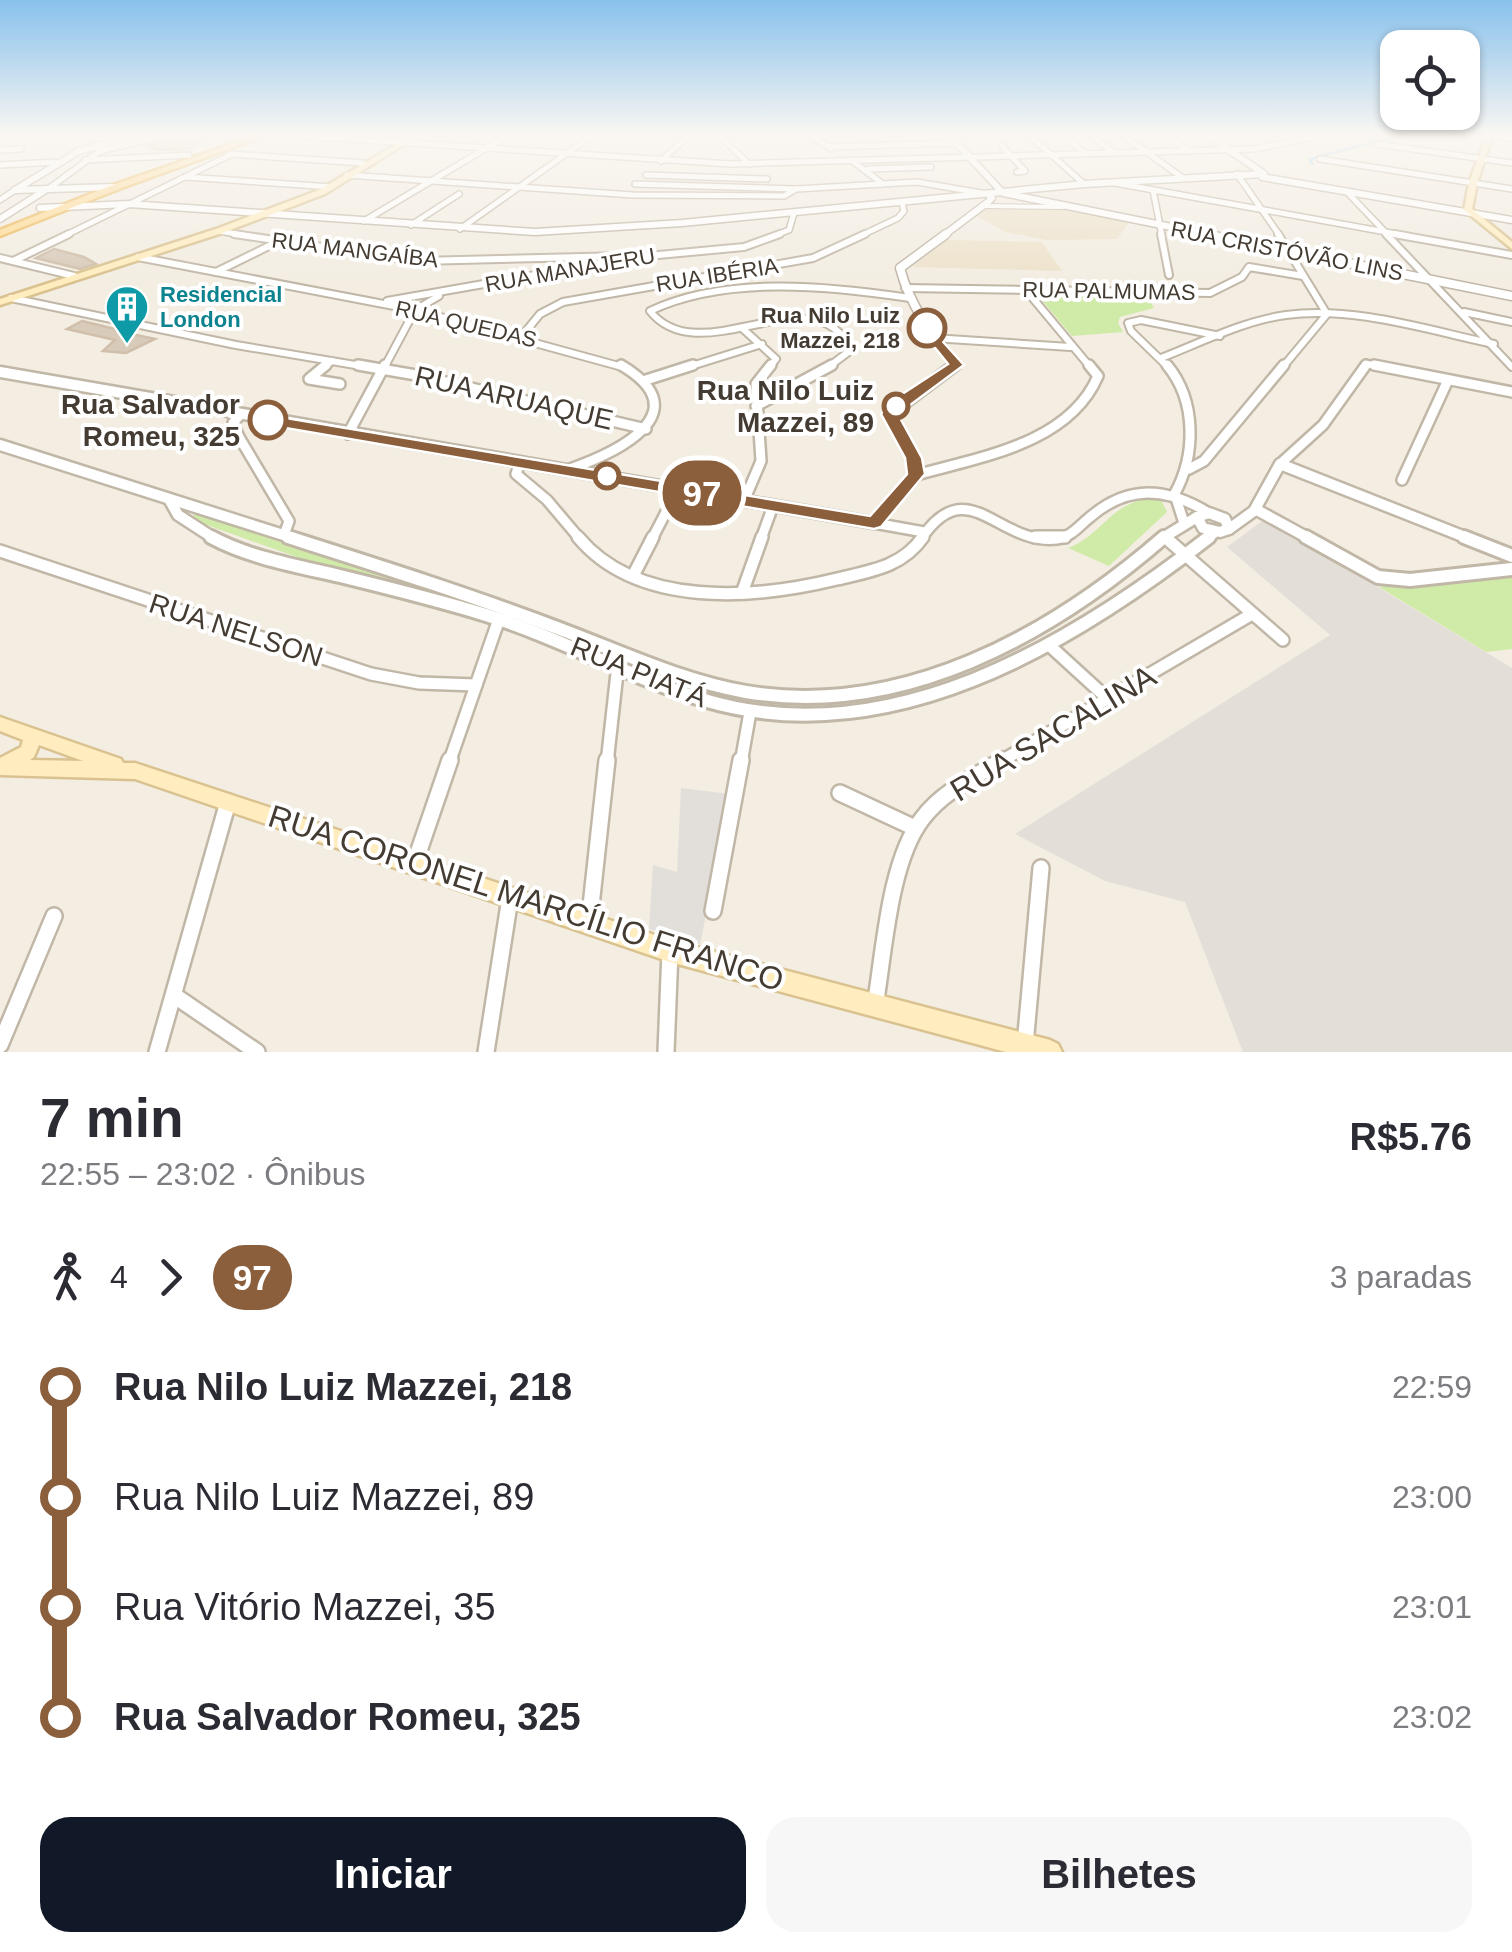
<!DOCTYPE html>
<html lang="pt">
<head>
<meta charset="utf-8">
<style>
  :root { --surface:#fff; --page:#f7f7f7; --text:#2b2b33; --muted:#7c7c81; --accent:#111827 }
  body { margin:0; font-family:Helvetica,sans-serif; background:var(--page); color:var(--text); height:100vh; display:flex; flex-direction:column; font-size:38px; white-space:nowrap }
  * { box-sizing:border-box; margin:0 }
  p { font-size:32px; color:var(--muted) }
  .icon { flex:none; width:55px; height:55px; fill:none; stroke:currentColor; stroke-width:2; stroke-linecap:round; stroke-linejoin:round }
  .map { position:relative; height:1052px; overflow:hidden }
  .panel { display:flex; flex-direction:column; background:var(--surface); flex:1 }
  .panel>* { flex:none }
  .badge { padding:0 20px; border-radius:32px; font-size:35px; line-height:65px }
  .controls { position:absolute; left:1380px; top:30px; display:grid; gap:20px }
  .controls a { display:grid; place-items:center; width:100px; height:100px; border-radius:20px; background:var(--surface); box-shadow:0 2px 8px #0004; font-size:50px }
  .map>.badge { position:absolute; translate:-50% -50%; box-shadow:0 0 0 5px #fff }
  .legs { display:flex; align-items:center; gap:15px; height:110px; padding:0 40px; font-size:32px }
  .legs p { margin-inline-start:auto }
  .summary { display:flex; align-items:center; justify-content:space-between; height:170px; padding:0 40px }
  h1 { font-size:55px; font-weight:700; line-height:75px }
  .action { display:flex; gap:20px; margin-top:auto; padding:20px 40px }
  .action a { flex:1; height:115px; border-radius:30px; background:var(--accent); color:#fff; font-size:40px; font-weight:700; line-height:115px; text-align:center }
  .action a+a { background:var(--page); color:var(--text) }
  ul { padding:0 40px; list-style:none }
  li { display:flex; align-items:center; gap:35px; height:110px; font-size:38px }
  li i { display:grid; place-items:center; width:15px; height:100%; margin:0 12px; background:currentColor }
  li i::after { content:''; width:25px; height:25px; margin:-12px; border:8px solid; border-radius:50%; background:var(--surface) }
  li p { margin-inline-start:auto }
  li:first-child i { background:linear-gradient(#0000 50%,currentColor 0) }
  li:last-child i { background:linear-gradient(currentColor 50%,#0000 0) }
  .map>svg:first-child { display:block }
  .industrial { fill:#e4ded8 }
  .education { fill:#ede2cb }
  .green { fill:#d0eba7 }
  .parking { fill:#e2dfdb }
  .lines { fill:none; stroke-linecap:round; stroke-linejoin:round }
  .stream { stroke:#99d4f5; stroke-width:2.5 }
  .building { fill:#d8cbba; stroke:#d0bfaa; stroke-width:2.5 }
  .pedestrian-casing { stroke:#c1b7a7; stroke-width:6 }
  .minor-far4-casing { stroke:#c1b7a7; stroke-width:8 }
  .minor-far3-casing { stroke:#c1b7a7; stroke-width:10 }
  .minor-far2-casing { stroke:#c1b7a7; stroke-width:14 }
  .minor-far1-casing { stroke:#c1b7a7; stroke-width:16 }
  .minor-casing { stroke:#c1b7a7; stroke-width:20 }
  .tertiary-far3-casing { stroke:#c1b7a7; stroke-width:9 }
  .tertiary-far2-casing { stroke:#c1b7a7; stroke-width:11 }
  .tertiary-far1-casing { stroke:#c1b7a7; stroke-width:15 }
  .tertiary-casing { stroke:#c1b7a7; stroke-width:18 }
  .secondary-casing { stroke:#d9c290; stroke-width:5 }
  .primary-casing { stroke:#ecb857; stroke-width:5 }
  .pedestrian { stroke:#fff; stroke-width:4 }
  .minor-far4 { stroke:#fff; stroke-width:5 }
  .minor-far3 { stroke:#fff; stroke-width:6 }
  .minor-far2 { stroke:#fff; stroke-width:9 }
  .minor-far1 { stroke:#fff; stroke-width:11 }
  .minor { stroke:#fff; stroke-width:15 }
  .tertiary-far3 { stroke:#fff; stroke-width:6 }
  .tertiary-far2 { stroke:#fff; stroke-width:8 }
  .tertiary-far1 { stroke:#fff; stroke-width:10 }
  .tertiary { stroke:#fff; stroke-width:12 }
  .secondary { fill:#ffedc0; fill-rule:evenodd }
  .primary { fill:#ffd98f; fill-rule:evenodd }
  .line-1 { fill:#8b5e3c; stroke:#fff; stroke-width:2.5 }
  .stop-1-dot { fill:#fff; stroke:#8b5e3c; stroke-width:5 }
  .labels { text-anchor:middle; dominant-baseline:central; stroke-width:8; stroke-linejoin:round; paint-order:stroke }
  .far-street-label { font-size:22px; fill:#443c32; stroke:#fff }
  .far-culture-label { font-size:22px; font-weight:bold; fill:#0d838f; stroke:#fff; text-anchor:start }
  .far-stop-label { font-size:22px; font-weight:bold; fill:#443c32; stroke:#fff; text-anchor:end }
  .stop-label { font-size:28px; font-weight:bold; fill:#443c32; stroke:#fff; text-anchor:end }
  .street-label { font-size:28px; fill:#443c32; stroke:#fff }
  .near-street-label { font-size:32px; fill:#443c32; stroke:#fff }
</style>
</head>
<body>
<div class="map">
<svg width="1512" height="1052" viewBox="0 0 1512 1052">
  <rect width="100%" height="100%" fill="#f3ede2"/>
  <!-- industrial -->
  <path class="industrial" d="M1265 519 1512 668V1052H1243L1185 902 1105 881 1015 834 1330 635 1227 547Z"/>
  <!-- education -->
  <g class="education">
    <path d="M988 207 1061 208 1130 221 1117 239 1046 240 1006 232 976 216Z"/>
    <path d="M947 240 1042 242 1062 271 912 267Z"/>
  </g>
  <!-- green -->
  <g class="green">
    <path d="M1035 292 1146 294 1154 308 1120 317 1118 323 1123 332 1072 336Z"/>
    <path d="M1153 498 1162 502 1167 512 1109 566 1068 548C1103 535 1110 502 1153 498Z"/>
    <path d="M195 514 201 515 401 583 308 561 190 519Z"/>
    <path d="M1512 572V649L1486 652 1379 587Z"/>
  </g>
  <!-- parking -->
  <path class="parking" d="M681 788 730 794 700 945 649 929 653 865 677 872Z"/>
  <g class="lines">
    <!-- stream -->
    <path class="stream" d="M1312 164 1310 160 1317 157 1406 134"/>
  </g>
  <!-- building -->
  <g class="building">
    <path d="M177 135H216L189 149 156 150 148 146 172 140Z"/>
    <path d="M54 249 84 257 96 264 80 269 36 258Z"/>
    <path d="M82 321 119 330 117 331 155 339 126 353 103 351 115 340 67 329Z"/>
  </g>
  <g class="lines">
    <!-- pedestrian casing -->
    <g class="pedestrian-casing">
      <path id="pedestrian" d="M983 206 1063 207"/>
    </g>
    <!-- minor-far4 casing -->
    <g class="minor-far4-casing">
      <g id="minor-far4">
        <path d="M271 134 731 164 1254 149 1328 134"/>
        <path d="M718 134 749 164"/>
        <path d="M808 134 832 149"/>
        <path d="M1003 134 1007 137"/>
        <path d="M1028 134 1084 184"/>
        <path d="M1062 134 1086 154"/>
        <path d="M1090 134 1114 153"/>
        <path d="M1121 134 1183 178"/>
        <path d="M1164 134 1188 150"/>
        <path d="M1484 134 1512 139"/>
        <path d="M1 135 55 134"/>
        <path d="M1377 144 1512 163"/>
        <path d="M1002 146 1025 171 1017 172"/>
        <path d="M829 147 958 143"/>
        <path d="M0 150 21 149"/>
        <path d="M230 154 363 163"/>
        <path d="M1320 159 1512 189"/>
        <path d="M85 160 189 155"/>
        <path d="M851 160 883 184"/>
        <path d="M661 161 690 134"/>
        <path d="M0 165 55 162"/>
        <path d="M868 169 931 167"/>
        <path d="M1237 174 1280 236"/>
        <path d="M347 175 633 195 784 196 796 189"/>
        <path d="M646 175 767 179"/>
        <path d="M185 177 332 187"/>
        <path d="M1115 183 1408 236"/>
        <path d="M635 184 796 189 917 182 987 194"/>
        <path d="M48 189 100 151 171 134"/>
        <path d="M1153 190 1162 236"/>
        <path d="M1346 191 1389 236"/>
        <path d="M0 200 15 190"/>
        <path d="M364 221 510 134"/>
        <path d="M411 225 459 194"/>
        <path d="M460 229 594 134"/>
        <path d="M219 231 248 236"/>
        <path d="M64 236 232 154"/>
        <path d="M773 236 789 230 794 213"/>
        <path d="M860 236 898 218 904 211 902 203"/>
      </g>
    </g>
    <!-- minor-far3 casing -->
    <g class="minor-far3-casing">
      <g id="minor-far3">
        <path d="M234 234 419 261 625 256"/>
        <path d="M1161 234 1169 275"/>
        <path d="M1278 234 1327 314"/>
        <path d="M1386 234 1512 367"/>
        <path d="M1394 234 1512 255"/>
        <path d="M138 257 415 310 626 368"/>
        <path d="M0 258 74 276"/>
        <path d="M13 261 69 234"/>
        <path d="M216 272 277 242"/>
        <path d="M905 288 1210 293 1242 277 1249 267 1303 276"/>
        <path d="M1026 290 1091 368"/>
        <path d="M11 298 236 345 373 368"/>
        <path d="M387 301 637 257 744 247 780 234"/>
        <path d="M1464 312 1512 322"/>
        <path d="M742 328 776 359 769 368"/>
        <path d="M522 336 540 314 563 302 813 258 865 234"/>
        <path d="M933 338 1070 347"/>
        <path d="M1161 358C1202 342 1243 321 1286 315 1355 306 1427 330 1494 344"/>
        <path d="M323 368 332 361"/>
        <path d="M384 368 415 310 439 296"/>
        <path d="M685 368 762 344"/>
        <path d="M827 368 851 350C814 270 701 375 650 311 726 275 829 286 910 298"/>
        <path d="M1169 368 1131 331 1128 323 1141 320 1220 336"/>
        <path d="M1282 368 1327 314"/>
        <path d="M1364 368 1367 364 1387 368"/>
      </g>
    </g>
    <!-- minor-far2 casing -->
    <g class="minor-far2-casing">
      <g id="minor-far2">
        <path d="M326 365 309 379 340 384"/>
        <path d="M358 365 416 375 646 429"/>
        <path d="M1167 365C1197 401 1196 456 1174 495"/>
        <path d="M1374 365 1512 392"/>
        <path d="M646 380 693 365"/>
        <path d="M756 406 832 365"/>
        <path d="M239 416 233 423 239 437 289 521 284 535"/>
        <path d="M348 434 385 365"/>
        <path d="M1280 464 1323 425 1366 365"/>
        <path d="M519 465 516 474 547 500 580 539"/>
        <path d="M1189 469 1204 461 1284 365"/>
        <path d="M567 470C616 453 702 413 621 365"/>
        <path d="M916 475C980 457 1069 444 1098 376L1089 365"/>
        <path d="M1402 480 1448 380"/>
        <path d="M1175 495 1184 523"/>
        <path d="M744 501 761 461 756 384 771 365"/>
        <path d="M874 523 924 532"/>
        <path d="M652 539 678 489"/>
        <path d="M761 539 773 506"/>
        <path d="M921 539C968 469 998 546 1057 539 1071 537 1079 526 1089 518 1128 484 1166 487 1209 513"/>
      </g>
    </g>
    <!-- minor-far1 casing -->
    <g class="minor-far1-casing">
      <g id="minor-far1">
        <path d="M578 537C638 609 755 599 837 579 871 571 902 567 923 537"/>
        <path d="M1035 537H1065"/>
        <path d="M1166 538 1283 640"/>
        <path d="M0 551 371 674 419 683 476 685"/>
        <path d="M633 576 653 537"/>
        <path d="M742 593 762 537"/>
        <path d="M1050 646 1108 699"/>
        <path d="M449 763 499 619"/>
        <path d="M607 763 618 664"/>
        <path d="M741 763 750 712"/>
        <path d="M998 763 1252 614"/>
      </g>
    </g>
    <!-- minor casing -->
    <g class="minor-casing">
      <g id="minor">
        <path d="M840 793 915 828"/>
        <path d="M414 865 450 760"/>
        <path d="M713 911 741 760"/>
        <path d="M589 924 607 760"/>
        <path d="M175 996 257 1052"/>
        <path d="M875 1006C884 953 889 862 922 819 942 792 974 777 1003 760"/>
        <path d="M0 1045 54 916"/>
        <path d="M1025 1045 1041 868"/>
        <path d="M157 1052 228 802"/>
        <path d="M486 1052 510 898"/>
        <path d="M666 1052 670 951"/>
      </g>
    </g>
    <!-- tertiary-far3 casing -->
    <g class="tertiary-far3-casing">
      <g id="tertiary-far3">
        <path d="M948 134 1003 193 1216 236"/>
        <path d="M1205 134 1263 173"/>
        <path d="M1262 177 1512 220"/>
        <path d="M15 190 79 151 132 137"/>
        <path d="M15 190 116 187"/>
        <path d="M40 208 129 204 535 232 682 223 1084 184 1264 174"/>
        <path d="M0 219 44 191"/>
        <path d="M943 236 988 202 992 198 989 195"/>
      </g>
    </g>
    <!-- tertiary-far2 casing -->
    <g class="tertiary-far2-casing">
      <g id="tertiary-far2">
        <path d="M946 234 900 268C910 306 932 335 956 365L952 368"/>
        <path d="M1204 234 1512 296"/>
      </g>
    </g>
    <!-- tertiary-far1 casing -->
    <g class="tertiary-far1-casing">
      <g id="tertiary-far1">
        <path d="M0 372 874 523 916 475 914 458 890 414 955 365"/>
        <path d="M0 445 296 539"/>
        <path d="M169 499 178 515 215 539"/>
        <path d="M1257 510 1310 539"/>
        <path d="M1209 513 1225 519 1229 529 1220 532 1203 528 1197 517Z"/>
        <path d="M1229 529 1254 511 1280 464 1470 539"/>
        <path d="M1161 539 1197 517"/>
        <path d="M1206 539 1215 532"/>
      </g>
    </g>
    <!-- tertiary casing -->
    <g class="tertiary-casing">
      <g id="tertiary">
        <path d="M211 537C250 558 297 566 340 576 389 588 438 600 486 615 561 638 630 678 704 700 888 755 1069 646 1209 537"/>
        <path d="M288 537C379 566 471 595 560 629 621 652 682 681 746 692 902 718 1050 636 1164 537"/>
        <path d="M1306 537 1378 577 1410 580 1512 569"/>
        <path d="M1464 537 1512 556"/>
      </g>
    </g>
    <!-- secondary casing -->
    <g class="secondary-casing">
      <g id="secondary">
        <path d="M414 134H421L325 194 222 233 0 305V299L216 229 319 190Z"/>
        <path d="M1487 134H1493L1477 183 1472 209 1512 242V249L1464 210 1469 183Z"/>
        <path d="M0 717 121 759 123 763H135L670 940 1050 1040 1058 1044 1062 1052H1006L670 962 135 779 0 775V758L21 747 23 740 0 731ZM39 745 83 761 30 760 34 757Z"/>
      </g>
    </g>
    <!-- primary casing -->
    <g class="primary-casing">
      <path id="primary" d="M261 134H270L119 189 0 236V230L113 185Z"/>
    </g>
    <!-- pedestrian -->
    <use href="#pedestrian" class="pedestrian"/>
    <!-- minor-far4 -->
    <use href="#minor-far4" class="minor-far4"/>
    <!-- minor-far3 -->
    <use href="#minor-far3" class="minor-far3"/>
    <!-- minor-far2 -->
    <use href="#minor-far2" class="minor-far2"/>
    <!-- minor-far1 -->
    <use href="#minor-far1" class="minor-far1"/>
    <!-- minor -->
    <use href="#minor" class="minor"/>
    <!-- tertiary-far3 -->
    <use href="#tertiary-far3" class="tertiary-far3"/>
    <!-- tertiary-far2 -->
    <use href="#tertiary-far2" class="tertiary-far2"/>
    <!-- tertiary-far1 -->
    <use href="#tertiary-far1" class="tertiary-far1"/>
    <!-- tertiary -->
    <use href="#tertiary" class="tertiary"/>
    <!-- secondary -->
    <use href="#secondary" class="secondary"/>
    <!-- primary -->
    <use href="#primary" class="primary"/>
  </g>
  <!-- sky -->
  <linearGradient id="sky" x2="0" y2="1"><stop stop-color="#88c1ed"/><stop offset="0.48" stop-color="#faf7f2"/><stop offset="1" stop-color="#faf7f2" stop-opacity="0"/></linearGradient>
  <rect width="1512" height="281" fill="url(#sky)"/>
  <!-- line-1 -->
  <path class="line-1" d="M927 324 964 365 898 414 922 458 925 474 881 527 874 529 268 425 260 420 268 415 870 516 907 474 905 458 881 414 890 402 948 364 919 328Z"/>
  <!-- icons -->
  <defs>
    <g id="building-pin" transform="scale(2.25)"><path d="M0 17L-7.5 6A9.5 9.5 0 1 1 7.5 6Z" fill="#0f9aa8" stroke="#fff"/><path d="M-4-6H4V6H1V3H-1V6H-4ZM-2.5-4.3h1.7v1.8h-1.7ZM.8-4.3h1.7v1.8H.8ZM-2.5-1h1.7V.8h-1.7ZM.8-1h1.7V.8H.8Z" fill="#fff"/></g>
  </defs>
  <g fill-rule="evenodd">
    <use href="#building-pin" x="127" y="307"/>
  </g>
  <!-- markers -->
  <g class="stop-1-dot">
    <circle cx="927" cy="328" r="18"/>
    <circle cx="896" cy="406" r="12"/>
    <circle cx="268" cy="420" r="18"/>
    <circle cx="607" cy="476" r="12"/>
  </g>
  <g class="labels">
    <!-- far-street labels -->
    <g class="far-street-label">
      <text transform="translate(355 250) rotate(7)">RUA MANGAÍBA</text>
      <text transform="translate(1287 251) rotate(11)">RUA CRISTÓVÃO LINS</text>
      <text transform="translate(570 270) rotate(-10)">RUA MANAJERU</text>
      <text transform="translate(717 275) rotate(-9)">RUA IBÉRIA</text>
      <text transform="translate(1109 291) rotate(1)">RUA PALMUMAS</text>
      <text transform="translate(466 324) rotate(13)">RUA QUEDAS</text>
    </g>
    <!-- far-culture labels -->
    <g class="far-culture-label">
      <text x="160" y="294">Residencial<tspan x="160" dy="25">London</tspan></text>
    </g>
    <!-- far-stop labels -->
    <g class="far-stop-label">
      <text x="900" y="315">Rua Nilo Luiz<tspan x="900" dy="25">Mazzei, 218</tspan></text>
    </g>
    <!-- stop labels -->
    <g class="stop-label">
      <text x="874" y="390">Rua Nilo Luiz<tspan x="874" dy="32">Mazzei, 89</tspan></text>
      <text x="240" y="404">Rua Salvador<tspan x="240" dy="32">Romeu, 325</tspan></text>
    </g>
    <!-- street labels -->
    <g class="street-label">
      <text transform="translate(514 398) rotate(13)">RUA ARUAQUE</text>
      <text transform="translate(236 630) rotate(18)">RUA NELSON</text>
      <text transform="translate(639 672) rotate(22)">RUA PIATÁ</text>
    </g>
    <!-- near-street labels -->
    <g class="near-street-label">
      <text transform="translate(1053 733) rotate(-31)">RUA SACALINA</text>
      <text transform="translate(526 898) rotate(18)">RUA CORONEL MARCÍLIO FRANCO</text>
    </g>
  </g>
</svg>
<div class="controls">
<a><svg class="icon" aria-label="locate" viewBox="0 0 24 24"><circle cx="12" cy="12" r="6"/><path d="M12 2v4M12 18v4M2 12h4M18 12h4"/></svg></a>
</div>
<b class="badge" style="left:702px;top:493px;background:#8b5e3c;color:#fff">97</b>
</div>
<section class="panel">
<div class="summary"><div><h1>7 min</h1><p>22:55 – 23:02 · Ônibus</p></div><b>R$5.76</b></div>
<div class="legs"><svg class="icon" aria-label="walk" viewBox="0 0 24 24"><circle cx="13" cy="4" r="2"/><path d="M13 8l-2 6 4 7M11 14l-3 7M7 12l3-4h3l4 4"/></svg>4<svg class="icon" aria-label="forward" viewBox="0 0 24 24"><path d="M9 5l7 7-7 7"/></svg><b class="badge" style="background:#8b5e3c;color:#fff">97</b><p>3 paradas</p></div>
<ul>
<li><i style="color:#8b5e3c"></i><b>Rua Nilo Luiz Mazzei, 218</b><p>22:59</p></li>
<li><i style="color:#8b5e3c"></i><span>Rua Nilo Luiz Mazzei, 89</span><p>23:00</p></li>
<li><i style="color:#8b5e3c"></i><span>Rua Vitório Mazzei, 35</span><p>23:01</p></li>
<li><i style="color:#8b5e3c"></i><b>Rua Salvador Romeu, 325</b><p>23:02</p></li>
</ul>
<div class="action"><a>Iniciar</a><a>Bilhetes</a></div>
</section>
</body>
</html>
